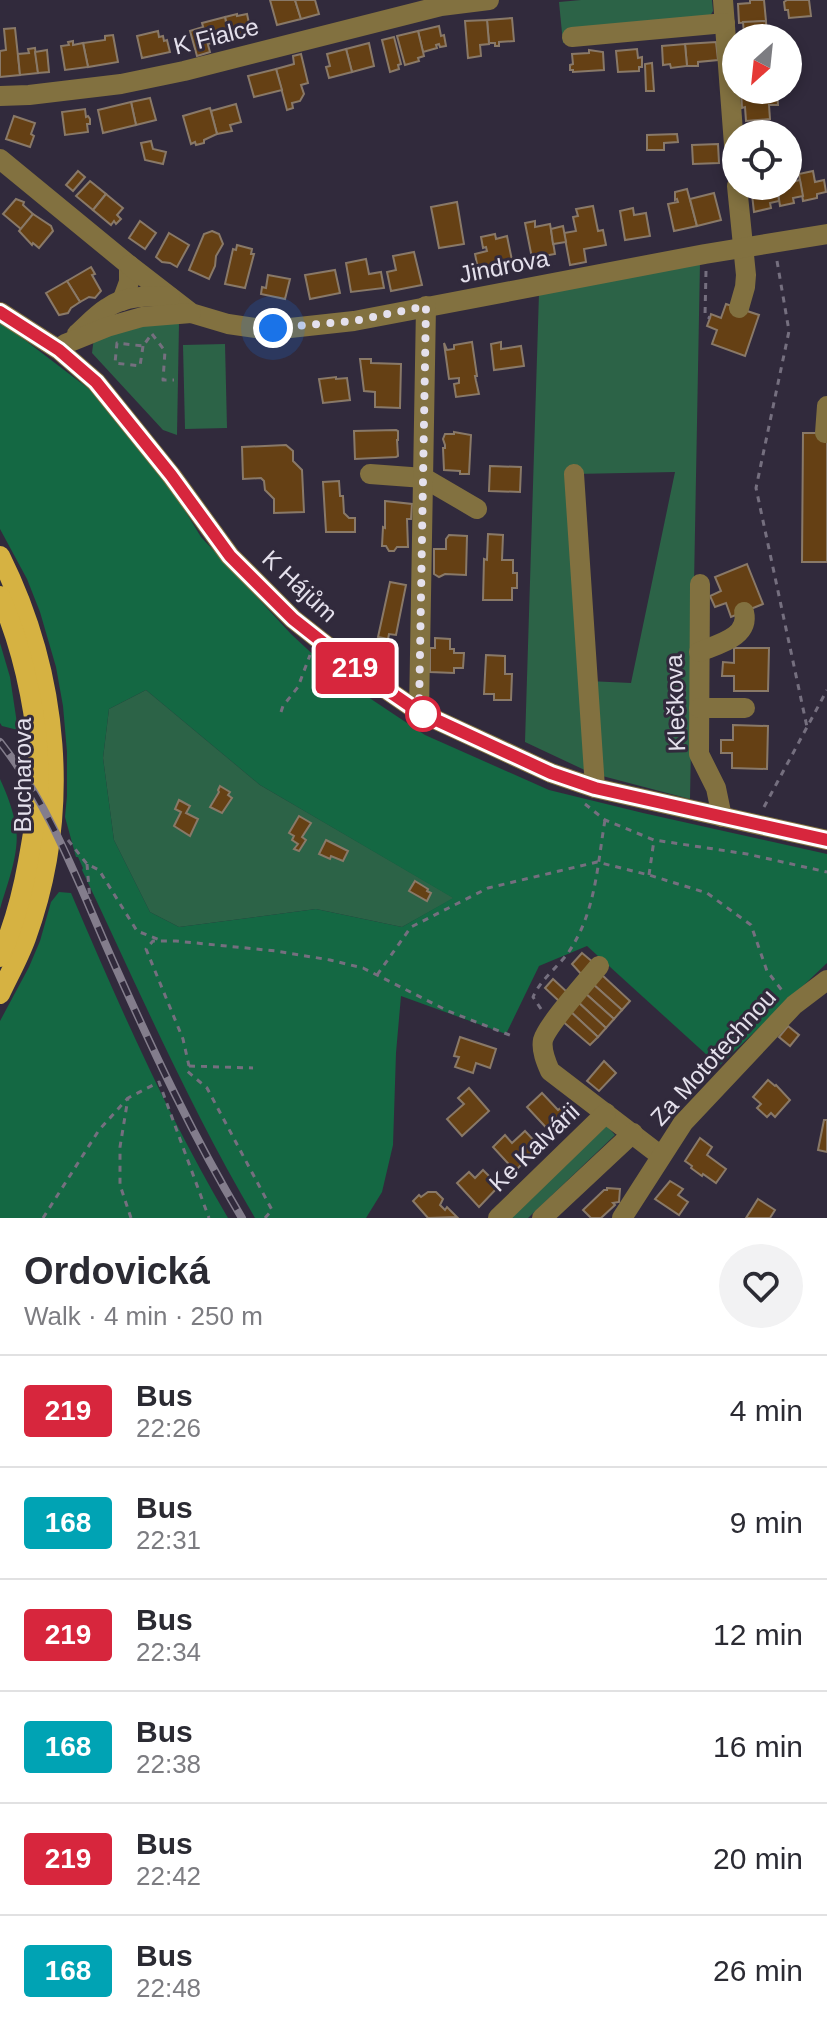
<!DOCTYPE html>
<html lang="en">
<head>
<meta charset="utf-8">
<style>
  :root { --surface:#fff; --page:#f2f2f3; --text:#2b2b33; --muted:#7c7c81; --line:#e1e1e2 }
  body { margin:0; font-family:Helvetica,sans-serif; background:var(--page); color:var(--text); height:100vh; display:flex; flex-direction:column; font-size:30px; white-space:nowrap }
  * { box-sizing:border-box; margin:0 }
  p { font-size:26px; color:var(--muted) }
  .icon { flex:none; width:44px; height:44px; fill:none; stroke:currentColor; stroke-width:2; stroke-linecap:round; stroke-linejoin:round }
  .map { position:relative; height:1218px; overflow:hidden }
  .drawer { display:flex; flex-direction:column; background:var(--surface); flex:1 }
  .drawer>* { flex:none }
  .badge { padding:0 16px; border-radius:6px; font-size:28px; line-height:52px }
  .needle { width:52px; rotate:207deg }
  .fabs { position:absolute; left:722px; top:24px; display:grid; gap:16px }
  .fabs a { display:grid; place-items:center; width:80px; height:80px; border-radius:50%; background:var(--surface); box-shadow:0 4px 12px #0003; font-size:40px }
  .you { position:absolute; width:40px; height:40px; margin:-20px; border:6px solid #fff; border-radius:50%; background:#1a73e8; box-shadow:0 0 0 12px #1a73e833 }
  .map>.badge { position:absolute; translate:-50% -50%; box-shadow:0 0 0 4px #fff }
  .round { display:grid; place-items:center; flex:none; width:84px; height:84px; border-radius:42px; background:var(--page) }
  .headline { display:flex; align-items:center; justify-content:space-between; height:136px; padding:0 24px }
  h1 { font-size:38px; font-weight:700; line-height:60px }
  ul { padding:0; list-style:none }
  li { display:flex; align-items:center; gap:24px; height:112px; padding:0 24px; border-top:2px solid var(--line) }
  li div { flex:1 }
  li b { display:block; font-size:30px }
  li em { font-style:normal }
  li .badge { min-width:88px; font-weight:700; text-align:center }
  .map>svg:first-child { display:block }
  .green { fill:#2c6347; fill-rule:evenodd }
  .forest { fill:#146843; fill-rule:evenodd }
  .building { fill:#654014; stroke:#897968; stroke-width:2 }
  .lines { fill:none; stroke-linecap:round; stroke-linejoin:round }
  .path { stroke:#756f7f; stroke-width:3; stroke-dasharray:6 6; stroke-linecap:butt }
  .minor { stroke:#827140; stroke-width:20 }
  .major { stroke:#d6b242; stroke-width:20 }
  .rail-casing { stroke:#837d8c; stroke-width:8 }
  .rail { stroke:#312a3c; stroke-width:5; stroke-dasharray:15; stroke-linecap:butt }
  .line-casing { stroke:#fff; stroke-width:18 }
  .line { stroke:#d7263d; stroke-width:12 }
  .walk { stroke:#e4e0ec; stroke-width:8; stroke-dasharray:0 14.4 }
  .stop-dot { fill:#fff; stroke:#d7263d; stroke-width:4 }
  .labels { text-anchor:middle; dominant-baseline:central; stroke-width:6; stroke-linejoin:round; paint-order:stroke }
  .street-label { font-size:24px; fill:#e4e0ec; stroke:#312a3c }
</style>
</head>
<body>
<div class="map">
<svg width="827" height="1218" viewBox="0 0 827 1218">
  <rect width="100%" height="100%" fill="#312a3c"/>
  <!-- green -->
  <g class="green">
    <path d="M581 0H712L713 11 710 16 563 43 559 2Z"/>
    <path d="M700 262 690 799 591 773 525 742 539 293ZM675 472 631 683 588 681 574 474Z"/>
    <path d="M149 320 179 323 177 435 163 430 92 353 94 337Z"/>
    <path d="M225 344 227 428 185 429 183 345Z"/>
    <path d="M146 690 260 785 454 898 402 927 316 909 179 927 150 912 114 840 103 758 109 709Z"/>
    <path d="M605 1124 615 1135 528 1218H505Z"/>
  </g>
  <!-- forest -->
  <g class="forest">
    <path d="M0 321 89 389 176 496 201 537 291 634 335 675 425 735 549 790 643 813 827 854V963L719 1066 587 946 539 966 506 1034 401 996 396 1053 393 1145 382 1192 366 1218H255C189 1106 137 986 82 870L83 868 78 857H76L65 817 67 796V752L63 706 56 667 40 612 27 579 0 529ZM146 690 260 785 453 898 402 927 316 909 179 927 150 912 114 840 103 758 109 709Z"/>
    <path d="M0 643 10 677 18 730 2 726 0 723Z"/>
    <path d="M0 779C7 794 13 810 16 827 20 853 7 884 0 909Z"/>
    <path d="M59 892 71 893C118 1003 167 1115 228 1218H0V1021L29 967 40 941 51 902Z"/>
  </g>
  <!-- building -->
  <g class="building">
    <path d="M270 0H295L301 19 277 25Z"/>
    <path d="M295 0H315L319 14 301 19Z"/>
    <path d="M750 0H764L766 21 739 23 738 4 750 3Z"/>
    <path d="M787 0H809L811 16 789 18 788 10H785L784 2Z"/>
    <path d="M237 14V16L247 14 250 28 245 30 246 33 229 38 225 17Z"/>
    <path d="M225 17 229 38 208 44 202 23Z"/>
    <path d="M512 18 514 41 499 42V46H495V43H489L487 20Z"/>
    <path d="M487 20 489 44 480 45 481 56 468 58 465 21Z"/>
    <path d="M766 21 767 38H741L740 35 744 34 743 22Z"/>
    <path d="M439 26 441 36 444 35 446 46 440 47 439 44 436 45 437 48 423 52 418 31Z"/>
    <path d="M203 27 210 52 197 56 190 31Z"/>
    <path d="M15 28 20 75 0 77V51L6 50 4 29Z"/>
    <path d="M158 31 159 37 163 36 164 41 167 40 170 52 142 58 137 36Z"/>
    <path d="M418 31 424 56 418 58 419 61 405 65 397 36Z"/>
    <path d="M113 35 118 62 88 67 83 43 105 40V36Z"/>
    <path d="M394 37 401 64 398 65 399 69 390 72 382 40Z"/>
    <path d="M73 41V45L83 43 88 67 65 70 61 46 69 45 68 42Z"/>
    <path d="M716 42 718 60 698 62V66H687L685 44Z"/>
    <path d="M369 43 374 66 352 72 346 49Z"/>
    <path d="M685 44 687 66 671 68 670 64 663 65 662 46Z"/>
    <path d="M35 48 38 73 20 75 18 54 29 53 28 49Z"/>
    <path d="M346 49 352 72 329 78 326 67 330 66 327 54Z"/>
    <path d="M637 49 638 58 642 57V67H639V71L618 72 616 51Z"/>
    <path d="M47 50 49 72 38 73 35 52Z"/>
    <path d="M589 50 603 52 604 70 573 72V70H570V65L573 64 572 54 589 53Z"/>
    <path d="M301 54 308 83 301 85 304 94 300 101 292 103 293 108 287 110 276 69 294 64 293 56Z"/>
    <path d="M652 63 654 91H646L645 64Z"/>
    <path d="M276 69 282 90 254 97 248 76Z"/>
    <path d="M741 90H777L778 105H769L770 119 746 121 745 107 742 108Z"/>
    <path d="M150 98 156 120 136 125 131 102Z"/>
    <path d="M131 102 136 125 103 133 98 110Z"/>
    <path d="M236 104 241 122 230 125 232 131 217 134 211 111Z"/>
    <path d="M210 108 217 134 204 140V143L196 145 195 142 191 144 183 116Z"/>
    <path d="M85 109 86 117 88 116 90 119V124H87L88 132 65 135 62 112Z"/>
    <path d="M14 116 35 123 31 134 34 136 30 147 6 139Z"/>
    <path d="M677 134 678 142 664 143V150H647V135Z"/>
    <path d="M151 141 153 149 166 152 163 164 145 160 141 143Z"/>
    <path d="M718 144 719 163 693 164 692 145Z"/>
    <path d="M78 171 85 177 73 191 66 185Z"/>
    <path d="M813 171 815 182 824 180 826 192 817 194V198L803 201 799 174Z"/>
    <path d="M790 176 791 182 800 180 803 196 793 198 794 203 780 206 777 186H788V177Z"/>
    <path d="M90 181 106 194 93 210 76 196Z"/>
    <path d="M751 186H777L779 201 770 203 771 208 754 212Z"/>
    <path d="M687 189 697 226 674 231 668 204 678 202 677 199 675 200V192Z"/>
    <path d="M714 193 721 220 697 226 690 199Z"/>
    <path d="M106 194 123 208 117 215 121 219 116 224 114 221 111 225 93 210Z"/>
    <path d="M16 199 24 202 23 205 33 214 21 229 3 214Z"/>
    <path d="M457 202 464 244 439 248 431 207Z"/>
    <path d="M593 206 598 231 603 230 606 245 584 249 586 262 570 265 564 233 576 231 573 217 578 216 576 209Z"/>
    <path d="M633 208 634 215 646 213 650 236 625 240 620 211Z"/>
    <path d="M33 214 51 226 53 231 39 248 33 243 32 245 19 231Z"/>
    <path d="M140 221 156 233 145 249 129 238Z"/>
    <path d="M535 221V227L550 224 555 254 532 258 525 223Z"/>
    <path d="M563 226 566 242 553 244 551 229Z"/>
    <path d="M212 231 219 234 223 244 216 256 215 266 209 279 189 270 204 234Z"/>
    <path d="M169 233 189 245 177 267 170 263 162 262 156 257Z"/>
    <path d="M495 234 496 239 507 236 513 265 487 271 486 267 478 269 475 254 487 251 486 247 483 248 481 237Z"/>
    <path d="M237 245 252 249 251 254H254L245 288 225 284 233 249 236 250Z"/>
    <path d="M414 252 422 285 391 291 387 272 396 270 393 256Z"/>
    <path d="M366 259 369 274 381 272 384 288 351 292 346 263Z"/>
    <path d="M91 267 95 274 92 275 101 291 95 298 89 297 80 302 67 281Z"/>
    <path d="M335 270 340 293 310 299 305 275Z"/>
    <path d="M268 275 290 279 285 299 261 294 262 287 266 288Z"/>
    <path d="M67 281 80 302 71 308 68 313 59 315 46 293Z"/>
    <path d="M726 304 759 315 745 356 712 344 717 330 707 326 710 318 711 314 721 318Z"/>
    <path d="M472 342 477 376H475L476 381 479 394 456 397 454 384 459 383V378L449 379 444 343 447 350 454 349V345Z"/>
    <path d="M501 342V349L521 346 524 366 494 370 491 344Z"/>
    <path d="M360 359H371V363L401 364 400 408 375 407V392L364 391Z"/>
    <path d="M336 377V379L347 378 350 400 323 403 319 379Z"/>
    <path d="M396 430 398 431V440H397L398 456 396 457 355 459 354 431Z"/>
    <path d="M454 432 471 435 469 474H460V471L444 470 443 448H445V445L443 439 445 434H454Z"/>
    <path d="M803 433H827V562H802Z"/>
    <path d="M286 445 293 451V461L302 470 304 512 274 513V499L265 490 264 481 261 478 243 479 242 447Z"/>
    <path d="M490 466 521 467 520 492 489 491Z"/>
    <path d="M339 481 340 496H343L344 513 349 518H355V532H326L323 482Z"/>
    <path d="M385 501 412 504 411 519H407L408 547H397L394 551H389L386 546H382L383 527 385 528Z"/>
    <path d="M488 534 503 535 502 560H513V573H517V588H512V600H483L484 559 487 560Z"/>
    <path d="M449 535 467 536 466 575 445 574 439 577 434 574V549H446V539Z"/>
    <path d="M747 564 763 604 731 617 726 603 715 607 710 596 721 591 715 577Z"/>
    <path d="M390 582 406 585 396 635 389 634 388 639 378 637Z"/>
    <path d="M435 638 450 639V649H454V653H464L463 668H454V673L430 672V648H435Z"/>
    <path d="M734 648H769L768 691H734V676H722L723 662 734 663Z"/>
    <path d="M486 655 505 656V674H512L511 700H494V694H484Z"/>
    <path d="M733 725 768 726 767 769 732 768V753H721V740H733Z"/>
    <path d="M220 786 230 792 228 795 232 798 222 813 210 807 219 792 218 790Z"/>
    <path d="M179 800 190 806 186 813 198 819 190 836 174 826 181 812 175 809Z"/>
    <path d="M299 816 311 823 302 837 306 840 299 851 294 849 298 844 292 840 294 836 289 833Z"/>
    <path d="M326 840 348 851 343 861 331 856 330 859 319 854Z"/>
    <path d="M415 881 428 889 427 891 431 893 427 901 409 891Z"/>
    <path d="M582 953 594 963 582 975 572 964Z"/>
    <path d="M602 975 630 1001 622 1010 593 984Z"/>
    <path d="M553 979 567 992 559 1001 545 988Z"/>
    <path d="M593 984 622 1010 614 1019 585 993Z"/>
    <path d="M585 993 614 1019 606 1028 578 1002Z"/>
    <path d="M578 1002 606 1028 598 1037 570 1011Z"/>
    <path d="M570 1011 598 1037 590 1045 561 1020Z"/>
    <path d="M788 1026 799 1035 790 1046 779 1037Z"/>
    <path d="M460 1037 496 1049 490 1068 476 1063 473 1073 455 1067 459 1057 454 1056Z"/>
    <path d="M604 1061 616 1073 599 1091 587 1081Z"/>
    <path d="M768 1080 775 1086 776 1085 790 1100 775 1117 771 1113 767 1117 757 1108 761 1104 753 1097Z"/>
    <path d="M469 1088 489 1111 462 1136 447 1119 464 1104 458 1098Z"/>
    <path d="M542 1093 558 1110 565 1104 574 1115 553 1135 527 1107Z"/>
    <path d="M824 1120H827V1152L818 1150Z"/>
    <path d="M525 1131 540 1147 528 1159 526 1157 523 1160 524 1162 515 1171 493 1147 505 1135 512 1143Z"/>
    <path d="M700 1138 712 1147 707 1155 726 1169 716 1183 703 1174 702 1176 691 1168 692 1166 685 1161Z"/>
    <path d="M483 1170 499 1186 479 1207 457 1183 469 1172 475 1178Z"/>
    <path d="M670 1181 683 1189 678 1195 688 1202 679 1215 655 1199Z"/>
    <path d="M607 1188 620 1189 619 1202 613 1203 615 1205 601 1218H591L583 1210 604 1190H607Z"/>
    <path d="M428 1192H436L443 1199 440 1205 445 1210 447 1207 457 1217 428 1218 413 1201 419 1195 421 1197Z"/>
    <path d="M758 1199 775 1210 770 1218H746Z"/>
  </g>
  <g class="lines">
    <!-- path -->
    <g class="path">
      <path d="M777 261 789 331 756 488 807 727"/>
      <path d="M706 271 705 316 710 318"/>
      <path d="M152 334 165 351 163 380H174"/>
      <path d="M143 346 140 366 115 363 117 343 143 346 151 335"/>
      <path d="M281 712 283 706 298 687 310 655"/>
      <path d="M585 804 605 820 654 840 747 854 827 872"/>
      <path d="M764 807 827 690"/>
      <path d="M68 840 87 864 99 870 137 931 160 940"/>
      <path d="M87 864 90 901"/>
      <path d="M649 875 654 840"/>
      <path d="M377 975 411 927 488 888 597 862 649 875 707 893 751 925 767 971 784 993"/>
      <path d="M541 1009 533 997C541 979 557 968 568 953 596 912 597 867 605 820"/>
      <path d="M189 1066 253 1068"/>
      <path d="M43 1218 99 1130 128 1098"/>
      <path d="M131 1218 120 1185V1147L128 1098 159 1082 209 1218"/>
      <path d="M265 1218 272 1210 207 1088 187 1071 189 1066 183 1039 146 949 153 941H176L276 951 330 960 363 968 448 1011 512 1036"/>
    </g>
    <!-- minor -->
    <g class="minor">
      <path d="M723 0 736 171"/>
      <path d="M572 37 725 23"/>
      <path d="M0 96 29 95 121 84 184 71 441 6 489 0"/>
      <path d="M0 159 129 265V282L122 301"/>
      <path d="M737 186 746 275 745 287 739 308"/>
      <path d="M129 265 191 313 228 324 256 328H290L354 321 705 254 827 234"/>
      <path d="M0 312 59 350 96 382 171 475 230 556 293 619 355 668 419 712 551 773 595 788 827 840"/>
      <path d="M77 334C87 325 96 315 107 308 125 295 149 296 170 297"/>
      <path d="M65 344 107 327 142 317 191 313"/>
      <path d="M825 433 827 406"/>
      <path d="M370 474 424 478 477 509"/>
      <path d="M574 474 595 788"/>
      <path d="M700 584 699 754 716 788 722 817"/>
      <path d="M699 652C718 644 750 637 744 612"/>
      <path d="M699 708H745"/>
      <path d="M419 712 426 306"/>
      <path d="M599 966C587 981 547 1025 543 1040 541 1050 546 1062 550 1071L661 1156"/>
      <path d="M498 1218 606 1113"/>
      <path d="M542 1218 633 1133"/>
      <path d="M622 1218 683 1123 794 1005 827 980"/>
    </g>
    <!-- major -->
    <g class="major">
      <path d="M0 556C59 675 72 812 26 938 19 957 9 975 0 994"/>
      <path d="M0 596C25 653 42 733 38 795 36 818 32 840 28 862 22 895 14 926 0 957"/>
    </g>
    <!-- rail casing -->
    <g class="rail-casing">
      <path id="rail" d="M0 742C53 809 81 891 116 968 154 1053 194 1138 242 1218"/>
    </g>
    <!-- rail -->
    <use href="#rail" class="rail"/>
  </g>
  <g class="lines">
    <!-- line casing -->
    <g class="line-casing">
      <path id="line" d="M0 312 59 350 96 382 171 475 230 556 293 619 355 668 419 712 551 773 595 788 827 840"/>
    </g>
    <!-- line -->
    <use href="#line" class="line"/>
    <!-- walk -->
    <path class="walk" d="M273 328 354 321 426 306 419 712 423 714"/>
  </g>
  <!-- markers -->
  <circle class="stop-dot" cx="423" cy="714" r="16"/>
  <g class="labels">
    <!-- street labels -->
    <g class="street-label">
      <text transform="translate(216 36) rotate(-14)">K Fialce</text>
      <text transform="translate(504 266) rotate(-11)">Jindrova</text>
      <text transform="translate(300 586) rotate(43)">K Hájům</text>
      <text transform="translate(675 703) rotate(-92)">Klečkova</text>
      <text transform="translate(22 775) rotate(-90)">Bucharova</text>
      <text transform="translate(713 1057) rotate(-48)">Za Mototechnou</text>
      <text transform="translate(534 1147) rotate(-44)">Ke Kalvárii</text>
    </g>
  </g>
</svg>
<div class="fabs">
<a><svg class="needle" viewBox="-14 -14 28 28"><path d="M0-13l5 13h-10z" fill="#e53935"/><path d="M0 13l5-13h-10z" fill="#7c7c81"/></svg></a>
<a><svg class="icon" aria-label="locate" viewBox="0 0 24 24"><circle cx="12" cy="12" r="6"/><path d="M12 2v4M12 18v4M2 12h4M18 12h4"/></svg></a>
</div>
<div class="you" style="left:273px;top:328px"></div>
<b class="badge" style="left:355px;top:668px;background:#d7263d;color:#fff">219</b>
</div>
<section class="drawer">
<div class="headline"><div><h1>Ordovická</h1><p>Walk · 4 min · 250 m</p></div><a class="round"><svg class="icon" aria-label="heart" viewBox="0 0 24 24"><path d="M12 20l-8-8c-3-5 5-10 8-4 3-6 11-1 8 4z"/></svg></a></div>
<ul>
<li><span class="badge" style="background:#d7263d;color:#fff">219</span><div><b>Bus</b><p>22:26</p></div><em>4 min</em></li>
<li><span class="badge" style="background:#00a3b4;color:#fff">168</span><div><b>Bus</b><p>22:31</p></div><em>9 min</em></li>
<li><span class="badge" style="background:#d7263d;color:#fff">219</span><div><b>Bus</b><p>22:34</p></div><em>12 min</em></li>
<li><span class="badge" style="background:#00a3b4;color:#fff">168</span><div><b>Bus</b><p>22:38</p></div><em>16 min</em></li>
<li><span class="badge" style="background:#d7263d;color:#fff">219</span><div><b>Bus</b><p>22:42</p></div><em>20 min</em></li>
<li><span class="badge" style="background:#00a3b4;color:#fff">168</span><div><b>Bus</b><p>22:48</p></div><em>26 min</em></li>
</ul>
</section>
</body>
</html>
